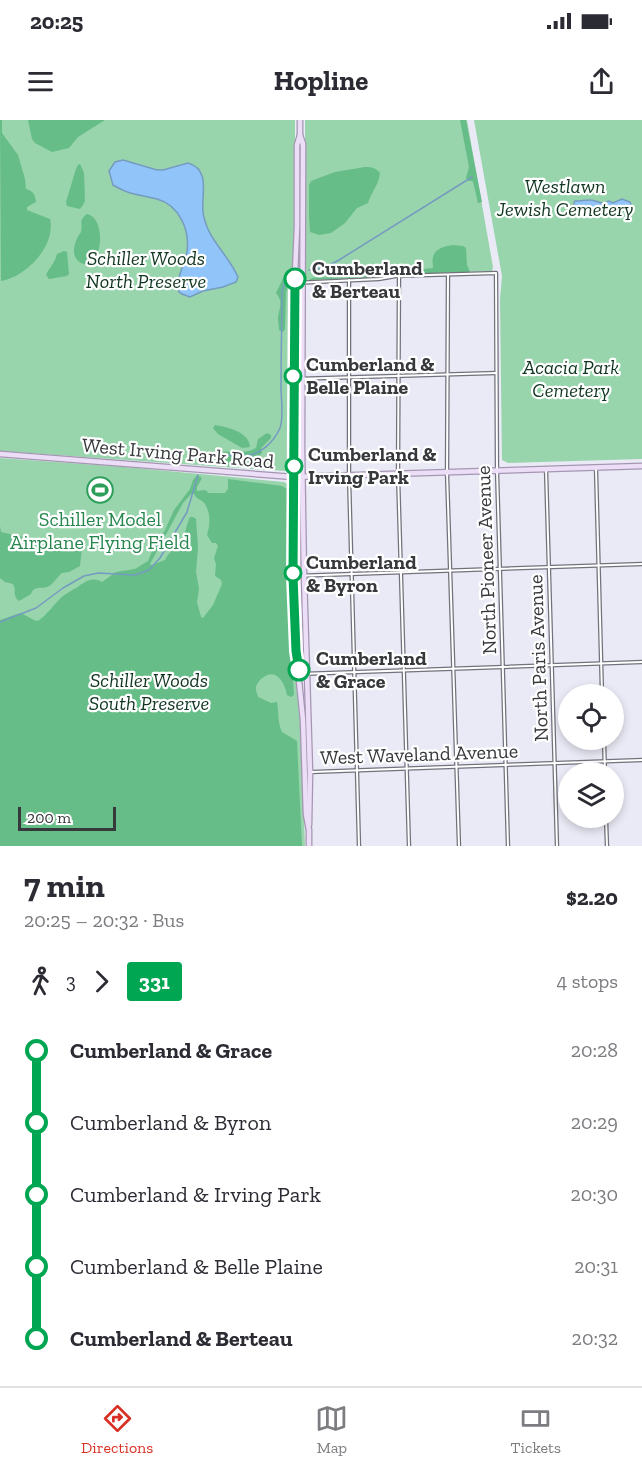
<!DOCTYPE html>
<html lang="en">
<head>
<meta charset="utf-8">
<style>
  :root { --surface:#fff; --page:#f2f2f3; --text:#2b2b33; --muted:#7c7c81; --line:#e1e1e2; --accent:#d93025 }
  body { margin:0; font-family:"Zilla Slab",serif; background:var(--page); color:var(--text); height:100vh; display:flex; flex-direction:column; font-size:22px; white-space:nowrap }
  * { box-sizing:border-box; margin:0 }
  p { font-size:20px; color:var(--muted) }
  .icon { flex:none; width:33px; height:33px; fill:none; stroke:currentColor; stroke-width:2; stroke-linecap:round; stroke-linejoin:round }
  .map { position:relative; height:726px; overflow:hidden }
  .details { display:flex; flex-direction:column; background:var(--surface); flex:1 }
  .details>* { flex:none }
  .badge { padding:0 12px; border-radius:4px; font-size:21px; line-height:39px }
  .controls { position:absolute; left:558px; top:564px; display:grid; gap:12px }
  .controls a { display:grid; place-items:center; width:66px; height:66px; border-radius:50%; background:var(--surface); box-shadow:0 3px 9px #0003; font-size:30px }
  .scale { position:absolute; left:18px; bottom:15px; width:98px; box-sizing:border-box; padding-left:6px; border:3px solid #37383c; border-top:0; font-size:16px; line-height:21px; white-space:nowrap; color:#37383c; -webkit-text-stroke:4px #fff; paint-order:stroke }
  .map>.badge { position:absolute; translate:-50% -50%; box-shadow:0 0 0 3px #fff }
  .legs { display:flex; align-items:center; gap:9px; height:66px; padding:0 24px; font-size:20px }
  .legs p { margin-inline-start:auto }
  .overview { display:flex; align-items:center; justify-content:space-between; height:102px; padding:0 24px }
  h1 { font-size:33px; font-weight:700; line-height:45px }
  ul { padding:0 24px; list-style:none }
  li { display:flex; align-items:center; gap:21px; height:72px; font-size:22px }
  li i { display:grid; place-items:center; width:9px; height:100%; margin:0 8px; background:currentColor }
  li i::after { content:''; width:15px; height:15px; margin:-8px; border:4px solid; border-radius:50%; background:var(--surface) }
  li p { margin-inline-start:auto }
  li:first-child i { background:linear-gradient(#0000 50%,currentColor 0) }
  li:last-child i { background:linear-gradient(currentColor 50%,#0000 0) }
  .status { display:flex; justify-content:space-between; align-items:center; height:42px; padding:0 30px; background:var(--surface); direction:ltr }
  .status svg { height:16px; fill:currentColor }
  header { display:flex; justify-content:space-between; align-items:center; height:78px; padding:0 24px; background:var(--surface); font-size:27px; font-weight:700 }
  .tab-bar { display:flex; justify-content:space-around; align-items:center; height:84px; border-top:2px solid var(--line); background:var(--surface); font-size:16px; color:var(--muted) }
  .tab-bar a { display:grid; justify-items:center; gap:3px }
  .tab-bar .active { color:var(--accent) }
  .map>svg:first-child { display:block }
  .green { fill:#98d4ac }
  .forest { fill:#66bd87; fill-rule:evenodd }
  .water { fill:#91c5fa; stroke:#769bc1; stroke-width:1.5 }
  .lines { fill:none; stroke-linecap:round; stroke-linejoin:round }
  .stream { stroke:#769bc1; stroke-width:1.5 }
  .minor-casing { stroke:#72727c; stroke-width:4.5 }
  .primary-casing { stroke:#a596b2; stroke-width:7 }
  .minor { stroke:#fff; stroke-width:2 }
  .primary { stroke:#ecdef7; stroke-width:4.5 }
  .line-1-casing { stroke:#fff; stroke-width:14 }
  .line-1 { stroke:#00a651; stroke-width:9 }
  .stop-1-dot { fill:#fff; stroke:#00a651; stroke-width:3 }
  .labels { text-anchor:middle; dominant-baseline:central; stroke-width:4.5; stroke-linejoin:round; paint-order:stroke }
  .park-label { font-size:20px; font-style:italic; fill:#103620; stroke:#fff }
  .stop-label { font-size:20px; font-weight:bold; fill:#37383c; stroke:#fff; text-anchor:start }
  .street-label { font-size:20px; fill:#37383c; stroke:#fff }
  .leisure-label { font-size:20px; fill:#27864d; stroke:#fff }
</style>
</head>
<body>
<div class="status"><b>20:25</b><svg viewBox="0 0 49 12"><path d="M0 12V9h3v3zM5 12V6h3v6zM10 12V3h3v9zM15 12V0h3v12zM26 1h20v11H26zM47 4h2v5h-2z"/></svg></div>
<header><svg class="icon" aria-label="menu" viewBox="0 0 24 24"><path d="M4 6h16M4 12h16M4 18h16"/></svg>Hopline<svg class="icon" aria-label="share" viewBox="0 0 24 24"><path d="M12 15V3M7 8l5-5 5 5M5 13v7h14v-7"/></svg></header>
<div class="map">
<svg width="642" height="726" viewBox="0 0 642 726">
  <rect width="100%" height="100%" fill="#e9eaf5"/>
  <!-- green -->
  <g class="green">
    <path d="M0 0H295V97L291 178V339L290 347 287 351 253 349 0 331Z"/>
    <path d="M305 0H467L493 147 492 151 395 154 378 157 306 160Z"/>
    <path d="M474 0H642V339L508 343 502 340 500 179 502 156Z"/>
    <path d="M0 338 125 347 284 362 290 365 291 369 292 494 300 581 305 726H0Z"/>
  </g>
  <!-- forest -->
  <g class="forest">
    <path d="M0 0H2V13L18 35 25 59 26 69C33 71 35 74 36 82L27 87V90L50 99C56 126 26 157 1 161Z"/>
    <path d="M28 0H105L78 17 69 28 52 32 35 23 32 19Z"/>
    <path d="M460 0H466L482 82 479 83H478L473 62 472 61H468L466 58 469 47Z"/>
    <path d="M80 44 84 53 85 81 83 85 80 89 67 86 66 82 76 49 78 45Z"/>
    <path d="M365 47C372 47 376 48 380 53 379 64 371 73 368 83L357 88 345 103 331 113 319 115 310 112 309 96V65L311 61 335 52Z"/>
    <path d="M87 94C101 97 102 120 98 132 96 136 93 141 90 145 75 144 71 134 76 121 76 120 80 113 81 112 83 103 78 101 87 94Z"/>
    <path d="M453 125 463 126 466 128 467 145 470 152 395 154 378 157 309 160 312 158 371 155 433 148C433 144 432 141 433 138 434 128 446 126 453 125Z"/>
    <path d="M64 131 67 132 69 154 67 156 49 159 46 155C49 148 55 143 57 134Z"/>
    <path d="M285 154H288L290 159 286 172 285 209 283 212 279 210C279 206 278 202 278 199 279 187 284 183 276 173Z"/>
    <path d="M215 305C228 307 249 312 250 327L242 328 218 314 213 308Z"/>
    <path d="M267 313 271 315V318L261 328 262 333 253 341 252 345 241 347 222 346 219 338C213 337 211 340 207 345H200C209 321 239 339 256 328L258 319Z"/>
    <path d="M197 355 202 358 197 367V371L205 370 209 373H225L228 369V359L282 366 287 369 288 484 294 575 291 577 287 575C285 562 275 546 261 559 259 561 256 565 256 568 255 570 258 575 258 577L271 583 277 582C279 592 277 601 282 612L297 621 302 726H0V500L20 493C27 495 31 500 38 501 48 494 54 484 63 476 67 473 71 471 76 468 85 462 91 456 102 462L116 452 135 449 148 441 153 429 165 410 174 390 190 369 193 360ZM191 374H194C197 380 202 379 205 384 211 394 210 405 207 415L212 423H216L218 426 214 438 216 444 215 456 221 460 222 464 213 485 203 498 201 497 197 482 199 469 196 452 198 427 196 399 193 397H190C186 405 186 414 181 421 176 428 169 431 165 440L152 445 150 444 183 383Z"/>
    <path d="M0 406 1 412 59 425 79 426 82 428 80 446 69 452 62 453C57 457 53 465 47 467 41 469 39 466 33 470L31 474 19 481C12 476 17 471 13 464L5 462 0 458Z"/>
  </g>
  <!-- water -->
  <g class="water">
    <path d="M123 40 157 50H163L188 43C211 50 201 74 203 92 206 118 228 134 238 157L236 162 223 167 203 171 190 177 182 174 179 172C175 158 185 145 187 131 190 110 179 85 157 79 139 74 131 76 113 65L109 51 115 42Z"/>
    <path d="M622 79 630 82 632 87 630 91 620 90 616 91 606 89H598L596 91 591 89 582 93 575 90 573 86 575 81C580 81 585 80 590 80 599 80 599 86 609 81L613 83Z"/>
  </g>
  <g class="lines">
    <!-- stream -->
    <g class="stream">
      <path d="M309 150 324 148 339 140 472 57"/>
      <path d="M203 344C211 329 231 337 245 336 260 335 274 322 280 308 284 297 281 279 281 267 281 234 282 202 282 170L288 156"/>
      <path d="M0 502 36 488 63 468 84 456 98 453 135 455 149 450 160 438 187 392 198 355"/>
    </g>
    <!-- minor casing -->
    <g class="minor-casing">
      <g id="minor">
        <path d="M448 155 447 353 459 726"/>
        <path d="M399 156 398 354 409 726"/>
        <path d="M349 160V356L359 726"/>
        <path d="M294 163 379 159 396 156 496 153 497 351 508 726"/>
        <path d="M293 259 496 253"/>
        <path d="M546 349 557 726"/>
        <path d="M596 349 602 574"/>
        <path d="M294 456 642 444"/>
        <path d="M300 554 642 542"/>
        <path d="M604 620 605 652"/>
        <path d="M312 652 642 640"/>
        <path d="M606 698 607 726"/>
      </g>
    </g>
    <!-- primary casing -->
    <g class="primary-casing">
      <g id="primary">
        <path d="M300 0V15L297 25V107L293 202V456L296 531 303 600 306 694 309 710V726"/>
        <path d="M300 15 303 24 302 330 304 456 310 652 309 705"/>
        <path d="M0 334 293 357 642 346"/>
      </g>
    </g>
    <!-- minor -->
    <use href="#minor" class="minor"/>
    <!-- primary -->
    <use href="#primary" class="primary"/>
  </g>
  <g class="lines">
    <!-- line-1 casing -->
    <g class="line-1-casing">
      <path id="line-1" d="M295 159 293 456 296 531 299 550"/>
    </g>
    <!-- line-1 -->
    <use href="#line-1" class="line-1"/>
  </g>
  <!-- icons -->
  <defs>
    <g id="stadium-ring" transform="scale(1.35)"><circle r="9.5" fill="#fff" stroke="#2e9e5b" stroke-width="1.5"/><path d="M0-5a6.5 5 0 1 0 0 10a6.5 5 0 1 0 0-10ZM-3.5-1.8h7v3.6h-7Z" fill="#2e9e5b"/></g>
  </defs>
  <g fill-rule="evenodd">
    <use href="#stadium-ring" x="100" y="370"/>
  </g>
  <!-- markers -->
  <g class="stop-1-dot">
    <circle cx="295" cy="159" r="10"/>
    <circle cx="293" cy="256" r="8"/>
    <circle cx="294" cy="346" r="8"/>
    <circle cx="293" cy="453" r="8"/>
    <circle cx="299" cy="550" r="10"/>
  </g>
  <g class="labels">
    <!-- park labels -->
    <g class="park-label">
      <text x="565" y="66">Westlawn<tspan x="565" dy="23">Jewish Cemetery</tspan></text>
      <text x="146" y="138">Schiller Woods<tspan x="146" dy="23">North Preserve</tspan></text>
      <text x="571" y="247">Acacia Park<tspan x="571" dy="23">Cemetery</tspan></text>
      <text x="149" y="560">Schiller Woods<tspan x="149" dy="23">South Preserve</tspan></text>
    </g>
    <!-- stop labels -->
    <g class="stop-label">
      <text x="312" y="148">Cumberland<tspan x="312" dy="23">&amp; Berteau</tspan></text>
      <text x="306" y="244">Cumberland &amp;<tspan x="306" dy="23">Belle Plaine</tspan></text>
      <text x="308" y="334">Cumberland &amp;<tspan x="308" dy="23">Irving Park</tspan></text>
      <text x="306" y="442">Cumberland<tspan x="306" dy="23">&amp; Byron</tspan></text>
      <text x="316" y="538">Cumberland<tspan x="316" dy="23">&amp; Grace</tspan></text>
    </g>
    <!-- street labels -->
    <g class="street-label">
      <text transform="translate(178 333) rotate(5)">West Irving Park Road</text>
      <text transform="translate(486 440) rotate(-92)">North Pioneer Avenue</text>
      <text transform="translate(538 538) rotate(-92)">North Paris Avenue</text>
      <text transform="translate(419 634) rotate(-2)">West Waveland Avenue</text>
    </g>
    <!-- leisure labels -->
    <g class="leisure-label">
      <text x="100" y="399">Schiller Model<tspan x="100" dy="23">Airplane Flying Field</tspan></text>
    </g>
  </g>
</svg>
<div class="controls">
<a><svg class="icon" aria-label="locate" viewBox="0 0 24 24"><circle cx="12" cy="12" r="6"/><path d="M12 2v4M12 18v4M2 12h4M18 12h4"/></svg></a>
<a><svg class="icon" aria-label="layers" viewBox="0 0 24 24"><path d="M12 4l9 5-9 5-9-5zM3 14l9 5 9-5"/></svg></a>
</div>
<div class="scale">200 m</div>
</div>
<section class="details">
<div class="overview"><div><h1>7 min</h1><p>20:25 – 20:32 · Bus</p></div><b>$2.20</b></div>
<div class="legs"><svg class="icon" aria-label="walk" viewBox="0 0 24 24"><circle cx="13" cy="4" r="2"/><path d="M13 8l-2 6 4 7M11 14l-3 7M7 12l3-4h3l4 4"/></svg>3<svg class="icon" aria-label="forward" viewBox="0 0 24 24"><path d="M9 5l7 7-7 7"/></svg><b class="badge" style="background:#00a651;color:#fff">331</b><p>4 stops</p></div>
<ul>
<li><i style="color:#00a651"></i><b>Cumberland &amp; Grace</b><p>20:28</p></li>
<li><i style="color:#00a651"></i><span>Cumberland &amp; Byron</span><p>20:29</p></li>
<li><i style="color:#00a651"></i><span>Cumberland &amp; Irving Park</span><p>20:30</p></li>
<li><i style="color:#00a651"></i><span>Cumberland &amp; Belle Plaine</span><p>20:31</p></li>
<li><i style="color:#00a651"></i><b>Cumberland &amp; Berteau</b><p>20:32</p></li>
</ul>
</section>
<nav class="tab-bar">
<a class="active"><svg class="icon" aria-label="directions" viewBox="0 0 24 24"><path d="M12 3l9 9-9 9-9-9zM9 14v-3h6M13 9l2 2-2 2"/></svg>Directions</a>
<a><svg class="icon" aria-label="map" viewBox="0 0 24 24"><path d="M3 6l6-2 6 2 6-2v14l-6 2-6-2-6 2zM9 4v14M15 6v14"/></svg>Map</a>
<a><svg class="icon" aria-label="tickets" viewBox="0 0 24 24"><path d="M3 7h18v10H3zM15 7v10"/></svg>Tickets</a>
</nav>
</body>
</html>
